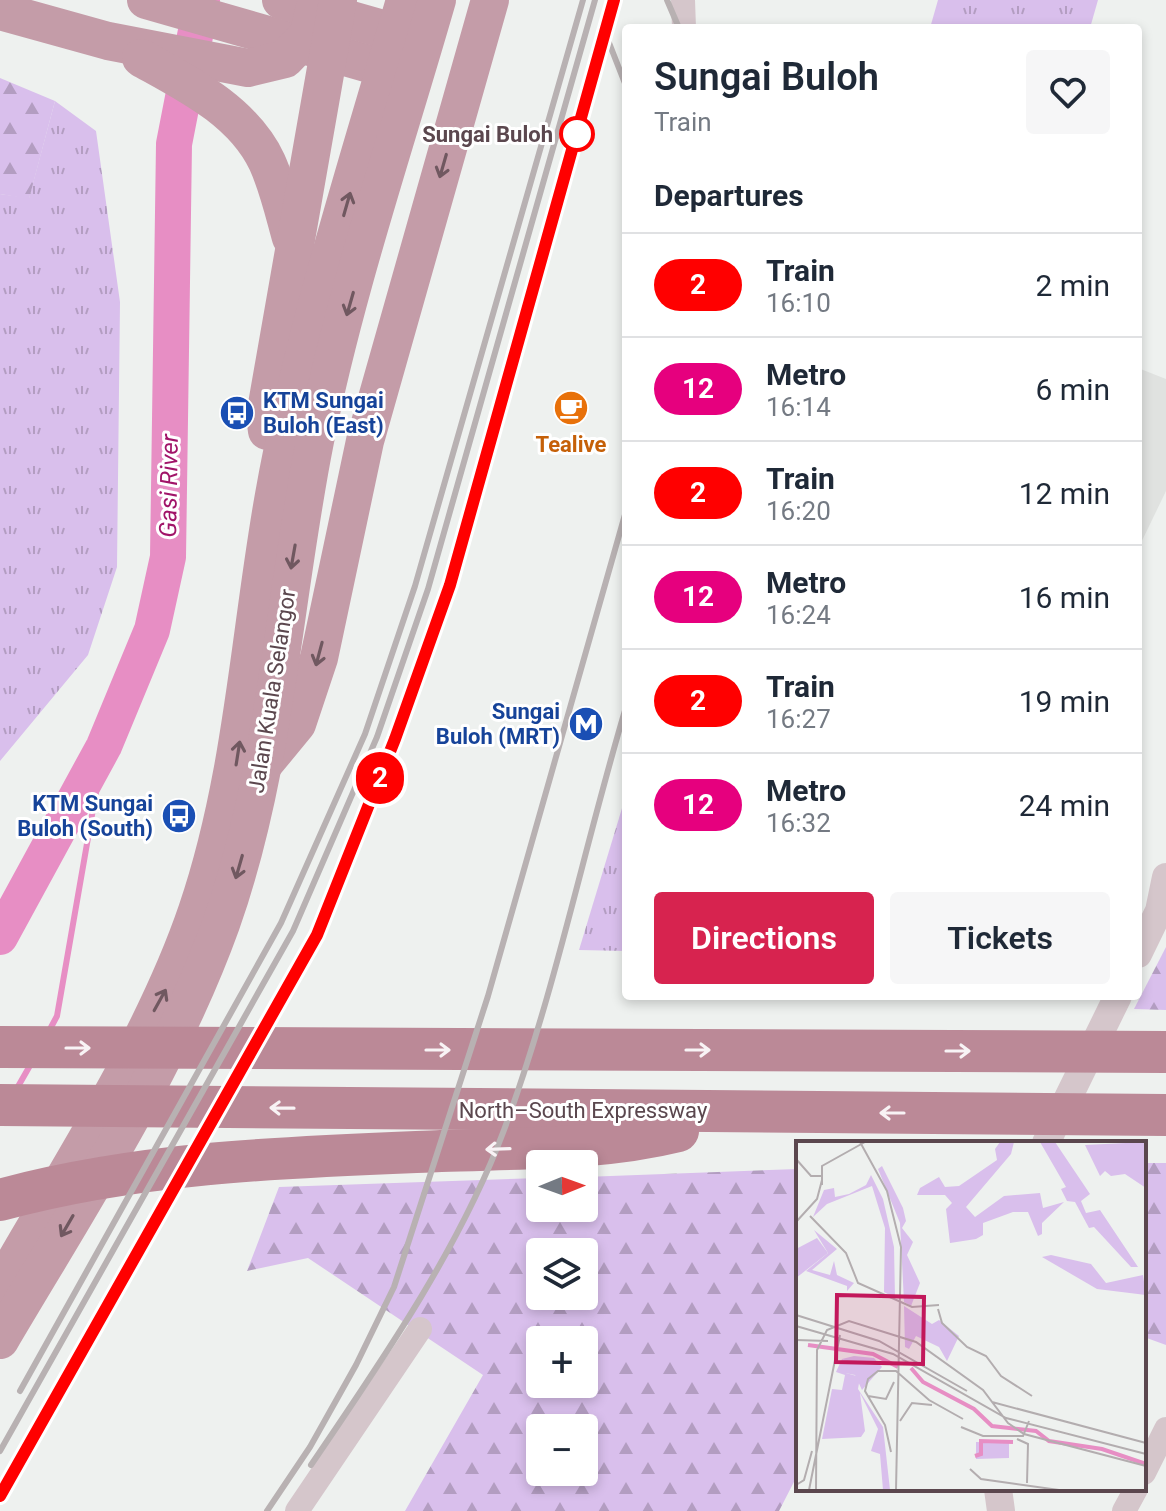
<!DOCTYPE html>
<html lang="en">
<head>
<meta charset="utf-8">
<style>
  :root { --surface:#fff; --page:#f6f6f7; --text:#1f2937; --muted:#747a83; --line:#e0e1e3; --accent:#d7234f }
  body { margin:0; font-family:Roboto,sans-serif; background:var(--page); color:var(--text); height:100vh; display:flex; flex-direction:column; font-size:30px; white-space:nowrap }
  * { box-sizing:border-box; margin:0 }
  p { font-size:26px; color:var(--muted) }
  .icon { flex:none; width:44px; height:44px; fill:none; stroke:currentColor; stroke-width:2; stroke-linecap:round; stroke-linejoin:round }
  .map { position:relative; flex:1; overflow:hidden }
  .side { position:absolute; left:622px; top:24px; width:520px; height:976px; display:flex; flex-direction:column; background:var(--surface); border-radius:8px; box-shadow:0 4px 12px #0003 }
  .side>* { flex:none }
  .badge { padding:0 16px; border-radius:26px; font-size:28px; line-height:52px }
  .needle { width:52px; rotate:89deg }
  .controls { position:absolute; left:526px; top:1150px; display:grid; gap:16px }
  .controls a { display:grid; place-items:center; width:72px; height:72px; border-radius:8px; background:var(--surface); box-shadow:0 4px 12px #0003; font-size:40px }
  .map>.badge { position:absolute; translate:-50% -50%; box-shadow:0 0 0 4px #fff }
  h2 { padding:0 32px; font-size:30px; line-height:72px }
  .round { display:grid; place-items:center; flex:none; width:84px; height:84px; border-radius:8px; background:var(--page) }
  .overview { display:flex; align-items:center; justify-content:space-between; height:136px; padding:0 32px }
  h1 { font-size:38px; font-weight:600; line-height:60px }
  .action { display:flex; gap:16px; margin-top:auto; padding:16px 32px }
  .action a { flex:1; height:92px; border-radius:8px; background:var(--accent); color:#fff; font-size:32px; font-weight:600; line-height:92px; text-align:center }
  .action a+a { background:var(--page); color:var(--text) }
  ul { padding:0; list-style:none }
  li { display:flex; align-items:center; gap:24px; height:104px; padding:0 32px; border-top:2px solid var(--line) }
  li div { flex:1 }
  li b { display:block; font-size:30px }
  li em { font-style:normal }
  li .badge { min-width:88px; font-weight:700; text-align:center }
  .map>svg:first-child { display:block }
  .education { fill:#e0e2e0 }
  .grass { fill:url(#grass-tufts) }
  .forest { fill:url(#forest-firs); fill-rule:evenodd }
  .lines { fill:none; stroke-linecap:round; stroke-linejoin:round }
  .stream { stroke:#e78ec4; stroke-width:6 }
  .river { stroke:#e78ec4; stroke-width:36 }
  .minor { stroke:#d5c6cb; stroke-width:24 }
  .tertiary { stroke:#d5c6cb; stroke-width:28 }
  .trunk { stroke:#c49ca8; stroke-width:38 }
  .motorway { stroke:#bb8997; stroke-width:42 }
  .rail { stroke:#b8b1b2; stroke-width:6 }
  .oneway { stroke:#705860 }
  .oneway2 { stroke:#f8f3f5 }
  .line-casing { stroke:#fff; stroke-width:18 }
  .line { stroke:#f00; stroke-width:12 }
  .stop-dot { fill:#fff; stroke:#f00; stroke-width:4 }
  .labels { text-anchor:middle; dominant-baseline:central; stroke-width:6; stroke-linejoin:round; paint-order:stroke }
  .stop-label { font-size:22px; font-weight:bold; fill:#5b474e; stroke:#fff; text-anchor:end }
  .transit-label { font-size:22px; font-weight:bold; fill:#164399; stroke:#fff; text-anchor:end }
  .food-label { font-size:22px; font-weight:bold; fill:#c56008; stroke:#fff }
  .street-label { font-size:22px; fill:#5b474e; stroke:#fff }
  .water-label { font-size:24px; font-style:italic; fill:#a11469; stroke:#fff }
  .inset-river { fill:none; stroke:#e78ec4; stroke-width:4 }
  .inset-road { fill:none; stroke:#b3adaf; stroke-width:2 }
  .view { fill:#c2185b; fill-opacity:0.15; stroke:#c2185b; stroke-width:4 }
  .inset-edge { fill:none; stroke:#5b474e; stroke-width:4 }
</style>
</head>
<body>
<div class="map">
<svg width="1166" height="1511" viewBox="0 0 1166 1511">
  <defs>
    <pattern id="grass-tufts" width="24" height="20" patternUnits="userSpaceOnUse" patternTransform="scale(2)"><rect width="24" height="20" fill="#d9bfec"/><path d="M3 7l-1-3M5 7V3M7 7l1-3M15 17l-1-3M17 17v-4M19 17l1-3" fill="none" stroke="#b39dc1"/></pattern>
    <pattern id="forest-firs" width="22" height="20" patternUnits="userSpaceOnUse" patternTransform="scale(2)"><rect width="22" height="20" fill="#d9bfec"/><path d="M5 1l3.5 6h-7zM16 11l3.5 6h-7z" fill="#b39dc1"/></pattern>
  </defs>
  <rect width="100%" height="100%" fill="#eef1ef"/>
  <!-- education -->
  <path class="education" d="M1138 368 1166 379V491L1138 549Z"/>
  <!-- grass -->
  <g class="grass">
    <path d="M938 0H1098L1090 28H930Z"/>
    <path d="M55 101 96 131 120 302 117 567 88 655 0 761V194L29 198Z"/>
    <path d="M626 795V951L579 950Z"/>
  </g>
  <!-- forest -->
  <g class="forest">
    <path d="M0 78 55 101 29 199 0 194Z"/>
    <path d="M1166 947V1010L1134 1009Z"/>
    <path d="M1144 1163H1166V1345L1144 1337Z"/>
    <path d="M798 1169V1474L779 1511H405L483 1375 308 1258 247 1271 279 1187 540 1178V1208H584V1177ZM540 1252H584V1296H540ZM540 1340H584V1384H540ZM540 1428H584V1472H540Z"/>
  </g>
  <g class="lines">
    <!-- stream -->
    <g class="stream">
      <path d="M49 1031 57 1016 104 746"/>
      <path d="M16 1090 32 1062"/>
    </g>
    <!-- river -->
    <path class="river" d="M0 937 104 746 152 630 168 557 174 144 202 0"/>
    <!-- minor -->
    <g class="minor">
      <path d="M683 0 684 28"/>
      <path d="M1144 1473 1166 1429"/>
      <path d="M297 1511 420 1329"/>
      <path d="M1124 1511 1136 1489"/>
    </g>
    <!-- tertiary -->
    <g class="tertiary">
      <path d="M1138 954 1159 911 1166 877"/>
      <path d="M1046 1143 1118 996"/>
      <path d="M998 1489 1001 1511"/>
    </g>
    <!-- trunk -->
    <g class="trunk">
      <path d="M146 0 408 75"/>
      <path d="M281 0 418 39"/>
      <path d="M0 11 108 41 248 68 285 59 308 35 317 0"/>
      <path d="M141 58C188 84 243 111 267 162 278 186 284 213 291 238"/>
      <path d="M267 431 265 416 338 0"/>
      <path d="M264 764 297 724 319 658 365 441 490 0"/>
      <path d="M1 1286C69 1167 153 1040 197 911 243 776 249 635 274 495 304 327 358 164 405 0"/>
      <path d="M0 1340C79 1206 168 1071 221 924 276 769 283 601 315 441 345 292 395 146 437 0"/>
    </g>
    <!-- motorway -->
    <g class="motorway">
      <path d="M0 1047 1166 1052"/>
      <path d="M0 1105 1166 1115"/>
      <path d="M0 1200C143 1161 293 1157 441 1151 520 1148 601 1150 678 1131"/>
    </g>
    <!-- rail -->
    <g class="rail">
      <path d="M667 0 679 28"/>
      <path d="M604 30 626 86"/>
      <path d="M20 1391 281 923 365 734 415 586 583 0"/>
      <path d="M0 1451 293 931 377 737 428 589 595 0"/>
      <path d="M311 1465C381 1362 460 1248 504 1130 555 993 584 847 626 707"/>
      <path d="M0 1496 317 935 395 739 450 585 614 0"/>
      <path d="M267 1511 310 1447 356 1365 394 1287 488 996 626 511"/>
    </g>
  </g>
  <!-- one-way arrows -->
  <defs><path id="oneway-shaft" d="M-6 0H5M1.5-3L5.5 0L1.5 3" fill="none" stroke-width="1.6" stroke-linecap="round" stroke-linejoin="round" transform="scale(2)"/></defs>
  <g class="oneway">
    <use href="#oneway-shaft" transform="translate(443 166) rotate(106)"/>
    <use href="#oneway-shaft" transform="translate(347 204) rotate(-74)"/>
    <use href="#oneway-shaft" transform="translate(350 304) rotate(106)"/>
    <use href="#oneway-shaft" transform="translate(293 557) rotate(100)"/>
    <use href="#oneway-shaft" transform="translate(319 654) rotate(105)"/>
    <use href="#oneway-shaft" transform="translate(238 753) rotate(-81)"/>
    <use href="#oneway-shaft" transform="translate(239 867) rotate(106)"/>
    <use href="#oneway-shaft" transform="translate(160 1000) rotate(-61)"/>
    <use href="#oneway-shaft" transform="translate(67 1226) rotate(120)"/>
  </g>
  <g class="oneway2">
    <use href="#oneway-shaft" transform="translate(78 1048)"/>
    <use href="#oneway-shaft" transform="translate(438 1050)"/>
    <use href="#oneway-shaft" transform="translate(698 1050)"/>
    <use href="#oneway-shaft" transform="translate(958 1051)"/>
    <use href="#oneway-shaft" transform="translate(282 1108) rotate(-179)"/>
    <use href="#oneway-shaft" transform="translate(892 1113) rotate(-180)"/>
    <use href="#oneway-shaft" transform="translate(498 1149) rotate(178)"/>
  </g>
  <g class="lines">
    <!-- line casing -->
    <g class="line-casing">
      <path id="line" d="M0 1496 317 935 395 739 450 585 614 0"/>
    </g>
    <!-- line -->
    <use href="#line" class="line"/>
  </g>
  <!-- icons -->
  <defs>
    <g id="cafe-disc" transform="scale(1.8)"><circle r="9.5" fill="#e8710a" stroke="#fff"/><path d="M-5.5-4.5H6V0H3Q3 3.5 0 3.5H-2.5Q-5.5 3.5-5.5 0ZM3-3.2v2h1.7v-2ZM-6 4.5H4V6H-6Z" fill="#fff"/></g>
    <g id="bus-disc" transform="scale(1.8)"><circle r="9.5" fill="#1a4fb4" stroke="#fff"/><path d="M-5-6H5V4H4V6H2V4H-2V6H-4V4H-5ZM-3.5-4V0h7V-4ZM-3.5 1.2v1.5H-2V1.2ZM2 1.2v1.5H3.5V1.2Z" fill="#fff"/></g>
    <g id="metro-disc" transform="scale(1.8)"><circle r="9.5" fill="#1a4fb4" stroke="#fff"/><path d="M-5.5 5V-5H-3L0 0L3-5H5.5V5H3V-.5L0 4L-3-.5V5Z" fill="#fff"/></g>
  </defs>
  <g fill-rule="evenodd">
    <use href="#cafe-disc" x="571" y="408"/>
    <use href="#bus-disc" x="237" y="413"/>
    <use href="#metro-disc" x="586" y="724"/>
    <use href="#bus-disc" x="179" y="816"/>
  </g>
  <!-- markers -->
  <circle class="stop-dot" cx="577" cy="134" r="16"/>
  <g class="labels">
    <!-- stop labels -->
    <g class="stop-label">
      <text x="553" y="134">Sungai Buloh</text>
    </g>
    <!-- transit labels -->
    <g class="transit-label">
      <text x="263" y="400" text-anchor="start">KTM Sungai<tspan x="263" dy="25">Buloh (East)</tspan></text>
      <text x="560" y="711">Sungai<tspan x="560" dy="25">Buloh (MRT)</tspan></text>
      <text x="153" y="803">KTM Sungai<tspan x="153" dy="25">Buloh (South)</tspan></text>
    </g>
    <!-- food labels -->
    <g class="food-label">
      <text x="571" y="444">Tealive</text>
    </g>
    <!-- street labels -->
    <g class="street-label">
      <text transform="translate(272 691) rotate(-81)">Jalan Kuala Selangor</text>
      <text x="583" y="1110">North–South Expressway</text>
    </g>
    <!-- water labels -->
    <g class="water-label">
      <text transform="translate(169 486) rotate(-89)">Gasi River</text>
    </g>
  </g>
  <!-- overview -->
  <g transform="translate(796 1141)">
    <rect width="350" height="350" fill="#eef1ef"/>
    <path d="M204 1H218L215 13 170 66 179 76 208 55 244 52 247 67 268 61 246 82V93L242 95 232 71H217L187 82V94L180 98 154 102 150 68 156 62 149 54H121L124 47 143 36 149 46 163 45 201 19 199 8ZM244 1H259L294 53 285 60 290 72 304 69 342 126H335L298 86 293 87 279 61 271 60 265 48 270 46ZM255 114 295 123 310 142 347 134 350 154 301 148 246 116ZM58 215 78 217 86 226 66 249 59 234 49 232 51 220 46 218Z" fill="#d9bfec"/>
    <path d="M350 1V47L329 33 315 35 309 30 304 35 289 4ZM86 25 107 67 110 80 106 87 117 101 111 114 124 142 115 165 108 161 104 82 82 28ZM75 34 87 58 98 106 99 157 88 151 89 87 76 45 31 63 17 76 28 49 38 47 39 56 53 53 70 44ZM18 89 41 108 16 129 34 134 38 120 41 134 58 142 51 150V145L10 130 32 112ZM108 165 136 183 143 179 163 195 151 220 143 206 120 195 113 208 109 206ZM46 218 52 220 50 232 64 236 62 248 87 286 94 349H87L84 313 75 310 82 288 64 252 69 290 65 296 26 298 36 248 46 249 49 234 40 231ZM180 301 213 302V317L180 318Z" fill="#d9bfec"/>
    <path d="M21 97 32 112 0 137V108Z" fill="#d9bfec"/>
    <path class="inset-river" d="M12 204 77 213 102 226M115 227 127 241 178 268 196 285 240 290 253 300 306 308 350 323M179 315 185 313V300L217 301"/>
    <path class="inset-road" d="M64 1 91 50 105 106 100 349M0 18 15 35H26M26 44V25L69 1M14 75 50 112 62 142 116 166 143 164M0 81 21 58 26 39M142 168 146 182 171 206 190 215 205 235 236 255M0 174 83 200 171 250M0 185 97 213 210 277 350 313M0 199 32 200M72 255 90 258 98 241M196 261 350 302M104 280 116 262 136 264M165 286 187 295H227L233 280M221 298 232 303 231 342M95 311 89 284 69 250 72 238 82 230H100L133 259 167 278M174 328 185 338 263 349M0 344 8 339 16 310M13 349 44 194M20 349 21 209 31 189 53 180 120 201 187 249 212 282 228 293 350 325"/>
    <path class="view" d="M41 154 128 156 127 223 40 221Z"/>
    <rect width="350" height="350" class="inset-edge"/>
  </g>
</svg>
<div class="controls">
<a><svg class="needle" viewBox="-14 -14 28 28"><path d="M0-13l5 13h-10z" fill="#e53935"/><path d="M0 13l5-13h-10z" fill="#747a83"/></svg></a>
<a><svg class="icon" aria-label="layers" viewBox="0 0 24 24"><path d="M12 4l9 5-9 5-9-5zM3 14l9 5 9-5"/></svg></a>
<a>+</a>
<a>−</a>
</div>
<b class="badge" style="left:380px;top:778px;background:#f00;color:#fff">2</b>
<section class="side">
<div class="overview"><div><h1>Sungai Buloh</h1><p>Train</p></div><a class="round"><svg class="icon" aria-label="heart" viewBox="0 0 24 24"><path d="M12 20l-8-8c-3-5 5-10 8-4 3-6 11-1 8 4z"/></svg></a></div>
<h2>Departures</h2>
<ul>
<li><span class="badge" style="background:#f00;color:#fff">2</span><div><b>Train</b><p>16:10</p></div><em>2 min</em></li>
<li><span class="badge" style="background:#e6007e;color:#fff">12</span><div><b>Metro</b><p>16:14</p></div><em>6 min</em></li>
<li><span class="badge" style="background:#f00;color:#fff">2</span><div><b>Train</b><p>16:20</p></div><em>12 min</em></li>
<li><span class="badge" style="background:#e6007e;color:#fff">12</span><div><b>Metro</b><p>16:24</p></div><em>16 min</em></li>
<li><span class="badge" style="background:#f00;color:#fff">2</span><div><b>Train</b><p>16:27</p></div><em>19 min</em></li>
<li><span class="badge" style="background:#e6007e;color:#fff">12</span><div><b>Metro</b><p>16:32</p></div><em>24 min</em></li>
</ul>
<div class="action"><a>Directions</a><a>Tickets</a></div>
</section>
</div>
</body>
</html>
